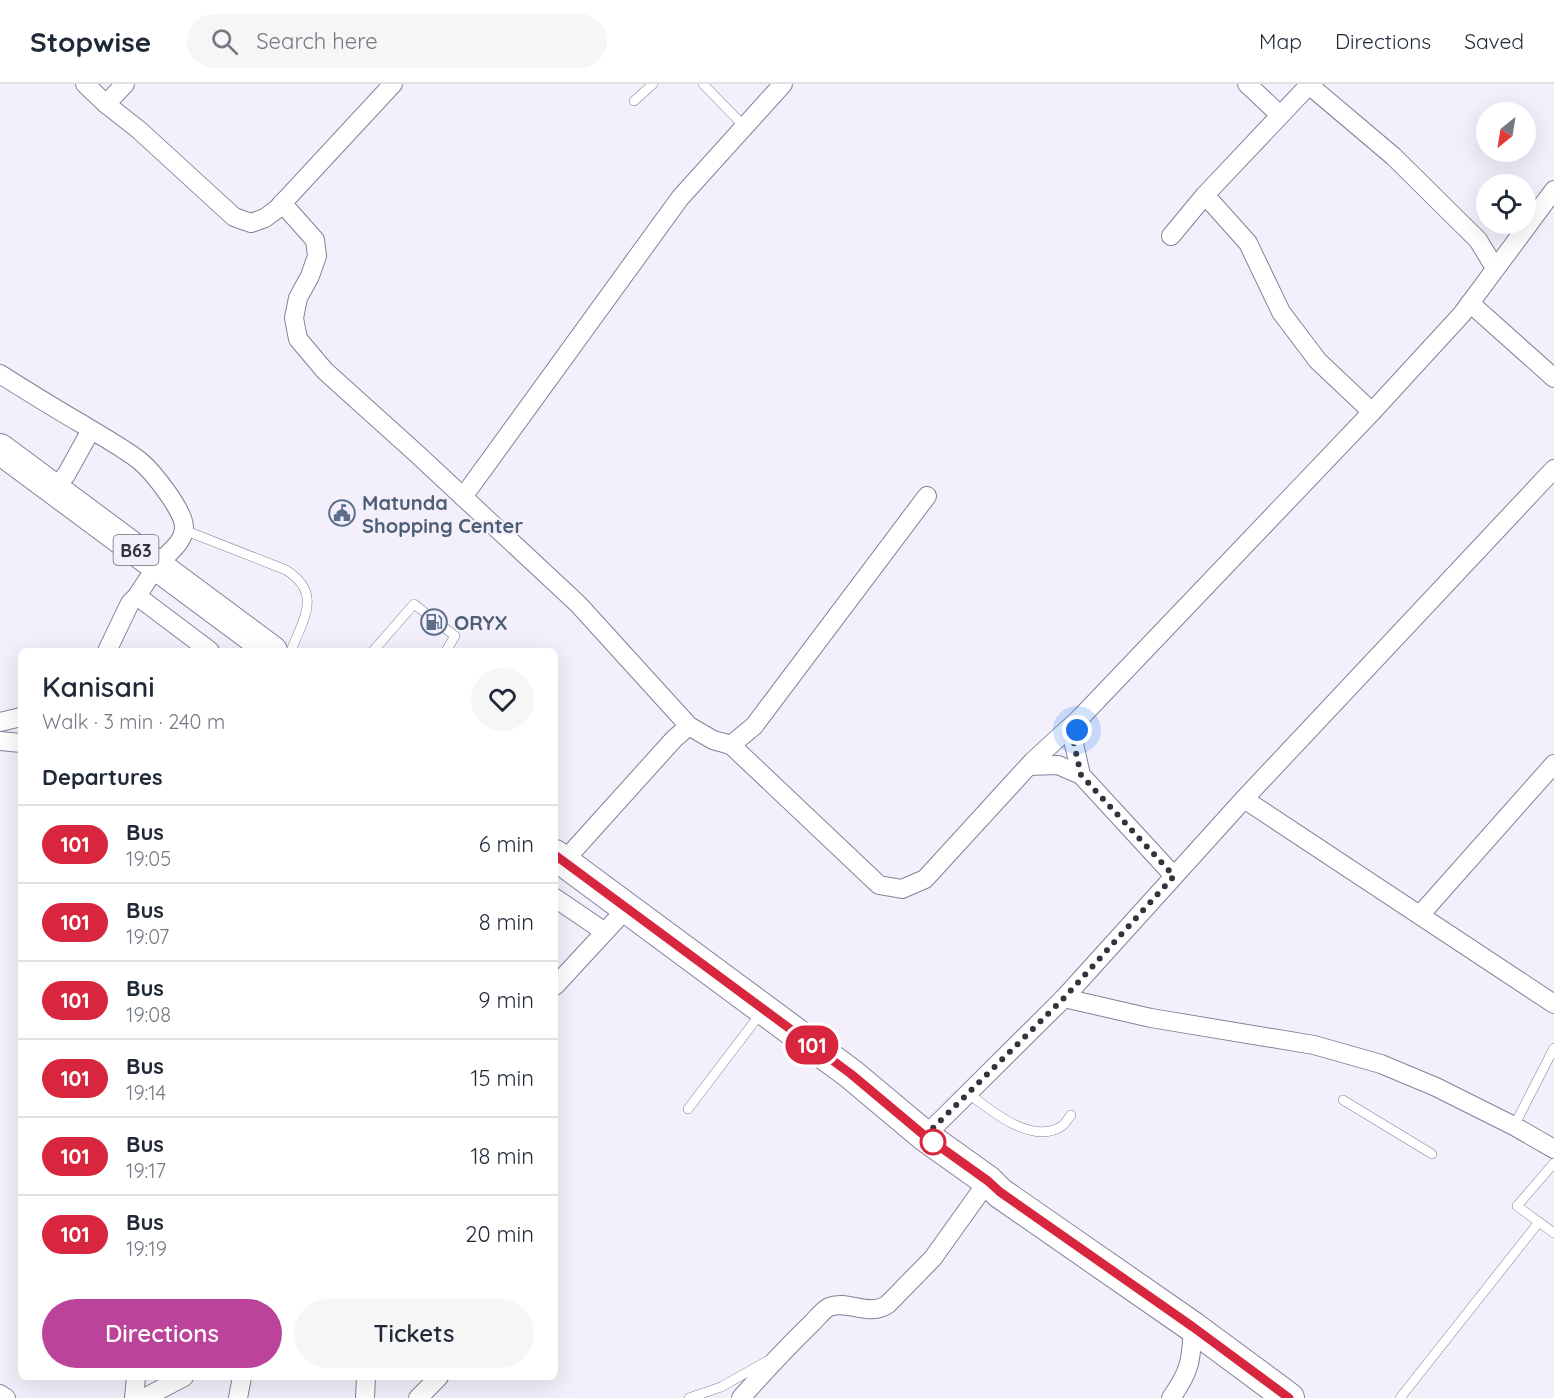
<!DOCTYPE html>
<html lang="en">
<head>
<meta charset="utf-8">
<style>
  :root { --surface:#fff; --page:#f6f6f7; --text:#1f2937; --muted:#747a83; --line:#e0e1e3; --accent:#bb449a }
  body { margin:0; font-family:Quicksand,sans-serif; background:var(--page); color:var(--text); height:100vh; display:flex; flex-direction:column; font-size:22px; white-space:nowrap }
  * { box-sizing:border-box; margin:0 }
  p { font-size:20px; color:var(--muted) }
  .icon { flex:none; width:33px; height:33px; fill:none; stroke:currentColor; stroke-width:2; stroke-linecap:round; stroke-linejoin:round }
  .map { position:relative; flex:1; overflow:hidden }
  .details { position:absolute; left:18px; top:564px; width:540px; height:732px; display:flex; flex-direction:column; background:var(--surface); border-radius:9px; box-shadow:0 6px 24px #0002 }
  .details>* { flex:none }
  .badge { padding:0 12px; border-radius:20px; font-size:21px; line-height:39px }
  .needle { width:39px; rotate:210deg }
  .fabs { position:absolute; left:1476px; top:18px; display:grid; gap:12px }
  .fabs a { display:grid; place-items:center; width:60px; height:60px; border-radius:50%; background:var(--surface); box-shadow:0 6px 24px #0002; font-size:30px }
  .you { position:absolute; width:30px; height:30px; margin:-15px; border:4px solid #fff; border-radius:50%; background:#1a73e8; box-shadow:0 0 0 9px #1a73e833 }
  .map>.badge { position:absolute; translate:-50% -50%; box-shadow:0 0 0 3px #fff }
  h2 { padding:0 24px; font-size:22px; line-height:54px }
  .round { display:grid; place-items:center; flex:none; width:63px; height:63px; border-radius:32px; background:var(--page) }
  .headline { display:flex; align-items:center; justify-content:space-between; height:102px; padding:0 24px }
  h1 { font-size:28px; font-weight:600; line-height:45px }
  .cta { display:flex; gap:12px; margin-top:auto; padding:12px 24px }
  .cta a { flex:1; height:69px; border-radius:36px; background:var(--accent); color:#fff; font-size:24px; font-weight:600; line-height:69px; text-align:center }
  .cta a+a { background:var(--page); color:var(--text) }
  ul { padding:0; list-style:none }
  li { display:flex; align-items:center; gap:18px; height:78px; padding:0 24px; border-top:2px solid var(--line) }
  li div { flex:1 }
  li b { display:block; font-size:22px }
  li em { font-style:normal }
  li .badge { min-width:66px; font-weight:700; text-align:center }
  header { display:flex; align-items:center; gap:36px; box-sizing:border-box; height:84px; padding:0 30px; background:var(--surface); border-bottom:2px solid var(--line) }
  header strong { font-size:28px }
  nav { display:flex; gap:33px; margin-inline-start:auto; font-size:21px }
  .search { width:420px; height:54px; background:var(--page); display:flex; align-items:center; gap:15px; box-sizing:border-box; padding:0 21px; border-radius:33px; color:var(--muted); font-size:22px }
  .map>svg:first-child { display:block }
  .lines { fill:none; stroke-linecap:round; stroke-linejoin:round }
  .service-casing { stroke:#86809b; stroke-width:10 }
  .minor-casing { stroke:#86809b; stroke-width:20 }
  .trunk-casing { stroke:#86809b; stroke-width:32 }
  .service { stroke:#fff; stroke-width:9 }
  .minor { stroke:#fff; stroke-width:18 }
  .trunk { stroke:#fff; stroke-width:30 }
  .line-casing { stroke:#fff; stroke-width:14 }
  .line { stroke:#d7263d; stroke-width:9 }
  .walk { stroke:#34323d; stroke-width:6; stroke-dasharray:0 10.8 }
  .stop-dot { fill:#fff; stroke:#d7263d; stroke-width:3 }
  .labels { text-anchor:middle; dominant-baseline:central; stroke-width:4.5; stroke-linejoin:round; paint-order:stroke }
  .shield { fill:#f3f0fc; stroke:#6d6b76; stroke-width:1.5 }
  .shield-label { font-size:18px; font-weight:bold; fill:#34323d }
  .service-label { font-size:20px; font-weight:bold; fill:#4e5e75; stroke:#f3f0fc; text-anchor:start }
</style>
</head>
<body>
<header>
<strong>Stopwise</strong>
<div class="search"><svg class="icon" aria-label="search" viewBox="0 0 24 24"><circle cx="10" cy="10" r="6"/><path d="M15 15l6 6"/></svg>Search here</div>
<nav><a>Map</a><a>Directions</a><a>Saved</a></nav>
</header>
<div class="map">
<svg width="1554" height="1314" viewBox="0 0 1554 1314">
  <rect width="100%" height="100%" fill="#f3f0fc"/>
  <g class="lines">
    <!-- service casing -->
    <g class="service-casing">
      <g id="service">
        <path d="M703 0 744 42"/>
        <path d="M634 17 653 0"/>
        <path d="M184 446 286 486C323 509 303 535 291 567"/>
        <path d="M373 567 414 520 455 552 446 567"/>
        <path d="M968 1009C990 1026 1032 1062 1062 1042 1066 1039 1068 1034 1071 1031"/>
        <path d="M1343 1016 1432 1070"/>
        <path d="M688 1025 761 929"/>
        <path d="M1514 1042 1554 964"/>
        <path d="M1554 1079 1517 1122 1554 1149"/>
        <path d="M689 1314 721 1303 767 1277"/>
        <path d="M1400 1314 1539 1138"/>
      </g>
    </g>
    <!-- minor casing -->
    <g class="minor-casing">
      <g id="minor">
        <path d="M85 0 106 20 139 46 234 133 251 139 265 134 277 125 393 0"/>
        <path d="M1247 0 1280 31"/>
        <path d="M1309 1 1393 72 1478 156 1495 184"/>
        <path d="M106 20 125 0"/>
        <path d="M1205 111 1248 159 1281 228 1318 277 1372 328"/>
        <path d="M282 119 315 156 317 172 310 192 298 214 294 234 298 255 325 287 416 369 578 520 689 642 713 656 731 661 754 642 927 412"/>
        <path d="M1171 152 1205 111 1310 0"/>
        <path d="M1470 219 1554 294"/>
        <path d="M0 290C27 307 54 324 82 340 101 352 122 363 140 377 153 388 186 429 184 445 183 460 166 470 158 481 150 491 144 502 137 512"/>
        <path d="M54 404 66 391 91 346"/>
        <path d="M463 413 680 114 783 0"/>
        <path d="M107 567 130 519 137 512 210 567"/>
        <path d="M0 638 21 633"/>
        <path d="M0 657 21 659"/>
        <path d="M731 661 879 801 902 805 925 795 1033 677 1081 633"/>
        <path d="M1029 682 1058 681 1081 691"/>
        <path d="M1244 715 1554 920"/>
        <path d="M564 777 674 655 689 642"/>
        <path d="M1174 792 1081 691 1074 660 1081 633 1372 328 1462 230 1554 106"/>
        <path d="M555 814 605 848"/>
        <path d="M1420 831 1554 680"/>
        <path d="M555 902 627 824"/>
        <path d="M1064 914 1151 934 1314 961 1381 980 1436 1003 1514 1042 1554 1065"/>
        <path d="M925 1052 1064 914 1244 715 1554 385"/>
        <path d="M0 1310 6 1314"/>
        <path d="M134 1314 136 1293"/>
        <path d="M144 1314 184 1293"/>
        <path d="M238 1314 242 1293"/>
        <path d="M365 1314 366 1293"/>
        <path d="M418 1314 439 1293"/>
        <path d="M741 1314C764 1288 787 1263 812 1239 817 1234 823 1226 829 1223 848 1215 869 1234 888 1220L933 1174 988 1097"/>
        <path d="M1171 1314C1191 1286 1191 1276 1193 1243"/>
      </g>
    </g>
    <!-- trunk casing -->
    <g class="trunk-casing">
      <g id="trunk">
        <path d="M0 365 272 567"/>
        <path d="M555 771 851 990 925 1052 988 1097 1000 1109 1193 1243 1289 1314"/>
      </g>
    </g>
    <!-- service -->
    <use href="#service" class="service"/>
    <!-- minor -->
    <use href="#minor" class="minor"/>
    <!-- trunk -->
    <use href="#trunk" class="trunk"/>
  </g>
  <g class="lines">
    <!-- line casing -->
    <g class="line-casing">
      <path id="line" d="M555 771 851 990 925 1052 988 1097 1000 1108 1193 1243 1289 1314"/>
    </g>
    <!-- line -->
    <use href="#line" class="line"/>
    <!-- walk -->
    <path class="walk" d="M933 1058 925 1052 1064 914 1174 792 1081 691 1074 660 1077 646"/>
  </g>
  <!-- icons -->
  <defs>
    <g id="civic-ring" transform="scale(1.35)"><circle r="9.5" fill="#f3f0fc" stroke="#5c6f8a" stroke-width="1.5"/><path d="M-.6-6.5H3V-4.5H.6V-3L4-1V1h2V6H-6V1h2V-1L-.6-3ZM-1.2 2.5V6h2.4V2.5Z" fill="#5c6f8a"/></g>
    <g id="fuel-ring" transform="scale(1.35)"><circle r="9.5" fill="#f3f0fc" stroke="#5c6f8a" stroke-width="1.5"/><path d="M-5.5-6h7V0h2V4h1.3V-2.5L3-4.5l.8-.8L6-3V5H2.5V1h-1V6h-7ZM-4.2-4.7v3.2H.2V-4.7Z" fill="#5c6f8a"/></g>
  </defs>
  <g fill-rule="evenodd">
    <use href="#civic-ring" x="342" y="429"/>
    <use href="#fuel-ring" x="434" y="538"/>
  </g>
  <!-- markers -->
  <circle class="stop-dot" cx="933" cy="1058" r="12"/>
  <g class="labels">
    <!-- shield labels -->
    <rect class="shield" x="113.5" y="451" width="45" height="30" rx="4.5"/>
    <g class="shield-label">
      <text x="136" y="466">B63</text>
    </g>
    <!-- service labels -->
    <g class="service-label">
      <text x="362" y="418">Matunda<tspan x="362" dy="23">Shopping Center</tspan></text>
      <text x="454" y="538">ORYX</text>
    </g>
  </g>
</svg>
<div class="fabs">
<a><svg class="needle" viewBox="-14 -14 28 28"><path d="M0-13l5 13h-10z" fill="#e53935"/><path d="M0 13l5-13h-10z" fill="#747a83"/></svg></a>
<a><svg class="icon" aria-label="locate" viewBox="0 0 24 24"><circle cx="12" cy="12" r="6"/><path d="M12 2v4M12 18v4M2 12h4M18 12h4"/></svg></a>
</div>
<div class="you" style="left:1077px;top:646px"></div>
<b class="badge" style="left:812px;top:961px;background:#d7263d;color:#fff">101</b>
<section class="details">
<div class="headline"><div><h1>Kanisani</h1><p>Walk · 3 min · 240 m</p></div><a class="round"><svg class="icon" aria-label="heart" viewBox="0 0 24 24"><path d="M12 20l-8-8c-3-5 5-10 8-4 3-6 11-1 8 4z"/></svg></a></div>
<h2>Departures</h2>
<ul>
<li><span class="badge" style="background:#d7263d;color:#fff">101</span><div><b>Bus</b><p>19:05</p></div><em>6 min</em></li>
<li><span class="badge" style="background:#d7263d;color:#fff">101</span><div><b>Bus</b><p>19:07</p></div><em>8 min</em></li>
<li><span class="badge" style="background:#d7263d;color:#fff">101</span><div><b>Bus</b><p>19:08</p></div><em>9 min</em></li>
<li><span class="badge" style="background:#d7263d;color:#fff">101</span><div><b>Bus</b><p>19:14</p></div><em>15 min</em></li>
<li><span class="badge" style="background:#d7263d;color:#fff">101</span><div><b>Bus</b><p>19:17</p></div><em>18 min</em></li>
<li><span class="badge" style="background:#d7263d;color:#fff">101</span><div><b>Bus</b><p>19:19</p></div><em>20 min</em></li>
</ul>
<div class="cta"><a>Directions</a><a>Tickets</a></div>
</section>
</div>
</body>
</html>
